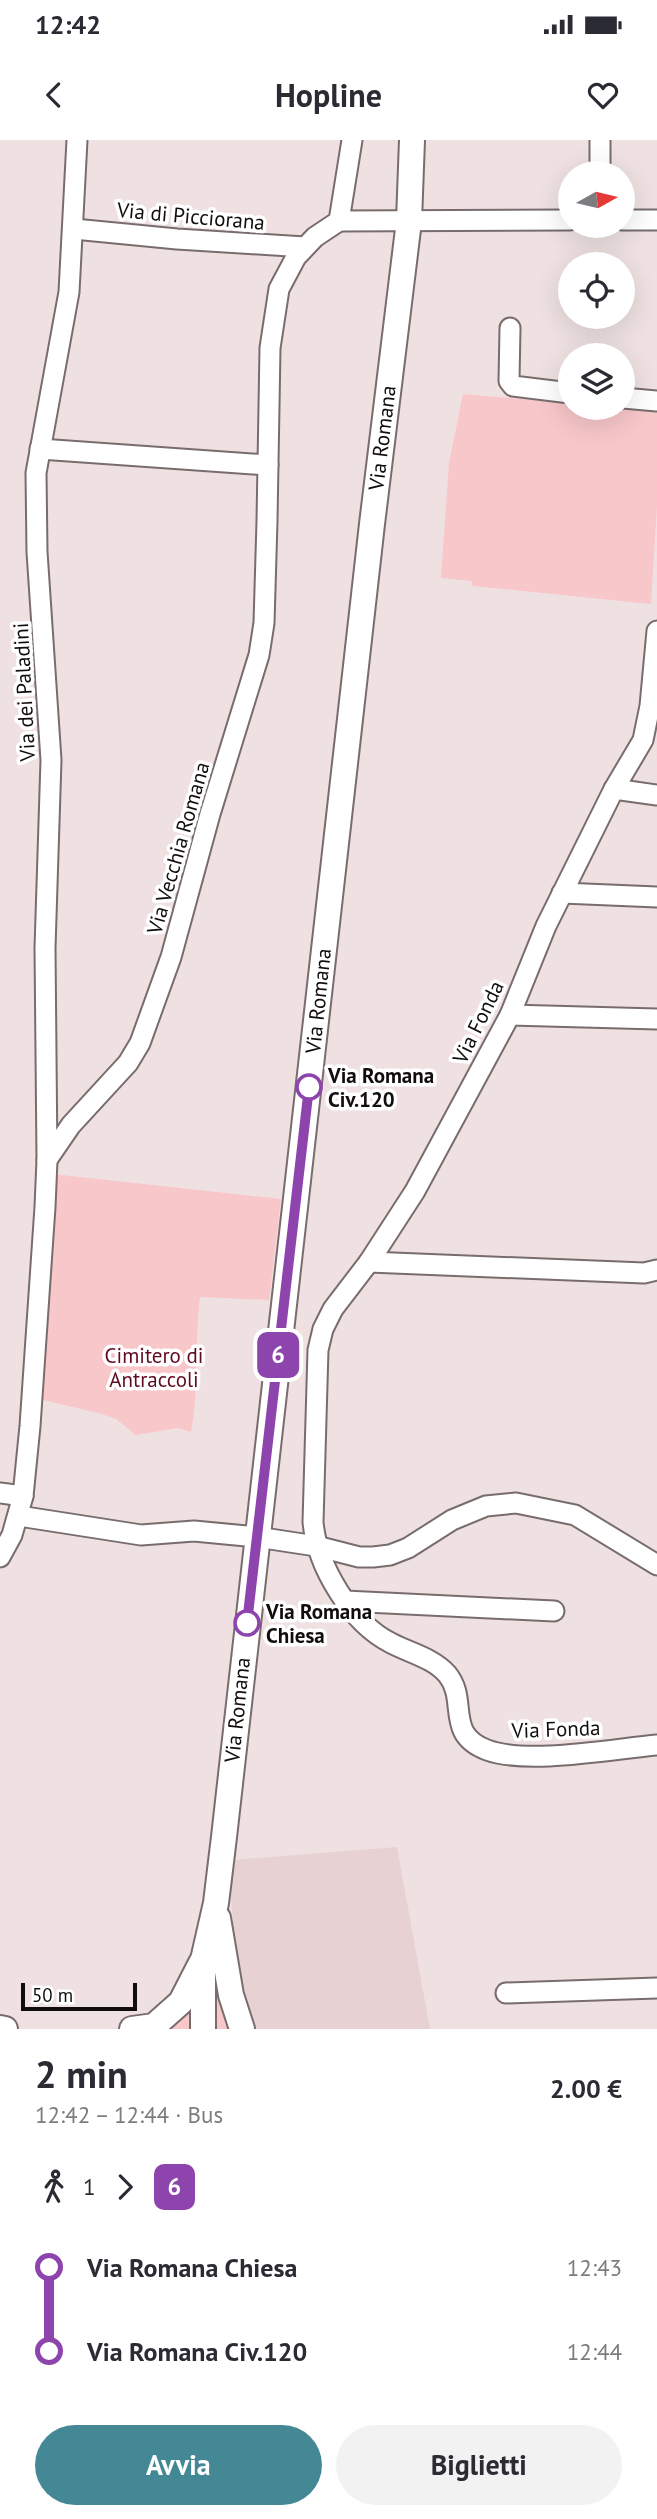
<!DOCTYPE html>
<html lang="it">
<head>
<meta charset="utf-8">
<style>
  :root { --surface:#fff; --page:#f2f2f3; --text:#2b2b33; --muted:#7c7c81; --accent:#448896 }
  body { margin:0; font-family:"PT Sans",sans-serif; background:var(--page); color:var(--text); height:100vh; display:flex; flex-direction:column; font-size:26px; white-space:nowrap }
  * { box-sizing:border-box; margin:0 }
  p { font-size:23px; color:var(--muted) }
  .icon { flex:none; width:38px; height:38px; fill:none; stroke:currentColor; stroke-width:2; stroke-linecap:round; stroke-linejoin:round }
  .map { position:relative; height:1889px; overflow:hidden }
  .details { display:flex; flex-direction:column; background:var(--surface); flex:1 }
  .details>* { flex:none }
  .badge { padding:0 14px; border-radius:10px; font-size:24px; line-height:46px }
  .needle { width:46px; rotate:82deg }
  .tools { position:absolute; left:558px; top:21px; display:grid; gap:14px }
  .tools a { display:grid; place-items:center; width:77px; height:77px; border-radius:50%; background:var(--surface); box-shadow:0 7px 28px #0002; font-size:35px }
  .scale { position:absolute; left:21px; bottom:18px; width:116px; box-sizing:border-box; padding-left:7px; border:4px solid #110d0d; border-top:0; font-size:19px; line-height:24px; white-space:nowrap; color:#110d0d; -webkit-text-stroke:5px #fff; paint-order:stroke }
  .map>.badge { position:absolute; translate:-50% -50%; box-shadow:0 0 0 4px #fff }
  .legs { display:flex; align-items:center; gap:10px; height:77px; padding:0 35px; font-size:23px }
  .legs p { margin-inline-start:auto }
  .head { display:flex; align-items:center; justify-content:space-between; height:119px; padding:0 35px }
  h1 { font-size:38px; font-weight:600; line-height:52px }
  .primary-button { display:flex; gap:14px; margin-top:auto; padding:14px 35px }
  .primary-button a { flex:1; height:80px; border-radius:42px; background:var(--accent); color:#fff; font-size:28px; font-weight:600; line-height:80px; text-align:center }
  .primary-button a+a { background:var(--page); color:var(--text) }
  ul { padding:0 35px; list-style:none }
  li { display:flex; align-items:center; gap:24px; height:84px; font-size:26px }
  li i { display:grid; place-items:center; width:10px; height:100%; margin:0 9px; background:currentColor }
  li i::after { content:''; width:18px; height:18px; margin:-9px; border:5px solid; border-radius:50%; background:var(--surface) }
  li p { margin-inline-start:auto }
  li:first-child i { background:linear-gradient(#0000 50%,currentColor 0) }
  li:last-child i { background:linear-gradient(currentColor 50%,#0000 0) }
  .status { display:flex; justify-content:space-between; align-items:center; height:49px; padding:0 35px; background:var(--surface); direction:ltr }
  .status svg { height:19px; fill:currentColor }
  header { display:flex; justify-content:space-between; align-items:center; height:91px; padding:0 35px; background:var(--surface); font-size:32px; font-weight:600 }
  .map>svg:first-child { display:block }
  .built { fill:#e8d1d2 }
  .green { fill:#f8c7ca }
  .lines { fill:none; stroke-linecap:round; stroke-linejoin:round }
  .minor-casing { stroke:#786c6d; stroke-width:23 }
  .major-casing { stroke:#786c6d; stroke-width:28 }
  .minor { stroke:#fff; stroke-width:19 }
  .major { stroke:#fff; stroke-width:24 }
  .line-1-casing { stroke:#fff; stroke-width:16 }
  .line-1 { stroke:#8e44ad; stroke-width:10 }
  .stop-1-dot { fill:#fff; stroke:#8e44ad; stroke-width:3.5 }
  .labels { text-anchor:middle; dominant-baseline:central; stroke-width:7; stroke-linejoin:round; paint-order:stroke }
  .street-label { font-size:21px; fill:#110d0d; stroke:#fff }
  .stop-label { font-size:21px; font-weight:bold; fill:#110d0d; stroke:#fff; text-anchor:start }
  .park-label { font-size:21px; fill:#600a1f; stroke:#fff }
</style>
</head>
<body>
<div class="status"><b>12:42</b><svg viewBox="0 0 49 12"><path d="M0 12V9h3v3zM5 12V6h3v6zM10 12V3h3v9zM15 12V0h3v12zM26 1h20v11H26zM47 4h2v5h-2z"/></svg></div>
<header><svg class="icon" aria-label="back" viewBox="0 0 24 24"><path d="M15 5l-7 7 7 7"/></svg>Hopline<svg class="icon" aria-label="heart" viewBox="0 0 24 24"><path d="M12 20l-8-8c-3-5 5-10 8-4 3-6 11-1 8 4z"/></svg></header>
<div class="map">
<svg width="657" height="1889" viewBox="0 0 657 1889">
  <rect width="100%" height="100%" fill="#efe1e2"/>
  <!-- built -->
  <path class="built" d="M397 1707 430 1889H256L246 1864 236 1823 231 1757 232 1720Z"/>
  <!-- green -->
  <g class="green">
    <path d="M463 254 570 263V268H623L657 270V366L651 464 472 446V441L441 438 449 323Z"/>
    <path d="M52 1034 281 1059 269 1160 200 1157C194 1202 200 1248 191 1292L178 1288 136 1295 116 1279 102 1274 39 1259Z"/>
    <path d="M211 1805 234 1889H214Z"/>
    <path d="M195 1855 197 1889H160Z"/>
  </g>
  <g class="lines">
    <!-- minor casing -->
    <g class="minor-casing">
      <g id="minor">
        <path d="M600 33V0"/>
        <path d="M623 80H657"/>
        <path d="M339 81 570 80"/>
        <path d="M74 89 177 99 305 107"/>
        <path d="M510 188 509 241 513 246 570 253"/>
        <path d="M623 258 657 261"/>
        <path d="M40 309 268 325"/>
        <path d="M657 491 650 566 643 600 614 649 546 786 510 875 415 1051 369 1122 333 1169 323 1189 318 1210 313 1382C317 1426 351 1483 391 1503 410 1513 433 1518 447 1534 469 1560 444 1594 487 1610 527 1625 612 1609 657 1605"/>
        <path d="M614 649 657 655"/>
        <path d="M562 753 657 757"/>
        <path d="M510 875 657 879"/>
        <path d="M47 1020 71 985 128 923 140 903 171 817 210 674 259 515 264 483 267 381 270 208 279 149 296 117 315 97 339 81 352 0"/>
        <path d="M369 1122 644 1133 657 1130"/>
        <path d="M0 1353 23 1356"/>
        <path d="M19 1376 141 1395 194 1391 257 1397 316 1406 359 1417H373L390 1415 408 1408 452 1380 486 1366 516 1363 575 1375 657 1425"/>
        <path d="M0 1417 12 1395 23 1356 30 1286 45 1067 47 1020 45 808 51 620 37 412 36 333 69 152 77 0"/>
        <path d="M345 1461 554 1471"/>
        <path d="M506 1853 657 1848"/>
      </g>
    </g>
    <!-- major casing -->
    <g class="major-casing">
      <g id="major">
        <path d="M218 1778 231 1855 242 1889"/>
        <path d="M0 1888 5 1889"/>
        <path d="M132 1889 154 1886 181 1862 201 1823"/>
        <path d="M203 1889V1820L216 1763 224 1697 372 384 409 81 412 0"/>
      </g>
    </g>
    <!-- minor -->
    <use href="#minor" class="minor"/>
    <!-- major -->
    <use href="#major" class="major"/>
  </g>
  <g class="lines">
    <!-- line-1 casing -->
    <g class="line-1-casing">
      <path id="line-1" d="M247 1483 309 947"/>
    </g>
    <!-- line-1 -->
    <use href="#line-1" class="line-1"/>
  </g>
  <!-- markers -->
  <g class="stop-1-dot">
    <circle cx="309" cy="947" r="12"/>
    <circle cx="247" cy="1483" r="12"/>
  </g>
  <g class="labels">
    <!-- street labels -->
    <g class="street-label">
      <text transform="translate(191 76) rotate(5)">Via di Picciorana</text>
      <text transform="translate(382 298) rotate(-83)">Via Romana</text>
      <text transform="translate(24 552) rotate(-93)">Via dei Paladini</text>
      <text transform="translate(178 708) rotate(-74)">Via Vecchia Romana</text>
      <text transform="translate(318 861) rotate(-84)">Via Romana</text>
      <text transform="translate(478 882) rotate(-64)">Via Fonda</text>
      <text transform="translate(237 1570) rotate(-84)">Via Romana</text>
      <text transform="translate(556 1589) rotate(-2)">Via Fonda</text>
    </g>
    <!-- stop labels -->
    <g class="stop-label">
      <text x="328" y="935">Via Romana<tspan x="328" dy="24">Civ.120</tspan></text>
      <text x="266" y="1471">Via Romana<tspan x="266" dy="24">Chiesa</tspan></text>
    </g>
    <!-- park labels -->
    <g class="park-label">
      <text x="154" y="1215">Cimitero di<tspan x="154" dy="24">Antraccoli</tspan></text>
    </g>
  </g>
</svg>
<div class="tools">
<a><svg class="needle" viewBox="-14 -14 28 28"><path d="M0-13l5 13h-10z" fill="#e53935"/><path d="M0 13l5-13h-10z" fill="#7c7c81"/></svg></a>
<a><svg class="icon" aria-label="locate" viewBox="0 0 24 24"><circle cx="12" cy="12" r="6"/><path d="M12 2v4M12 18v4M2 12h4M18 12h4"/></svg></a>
<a><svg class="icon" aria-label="layers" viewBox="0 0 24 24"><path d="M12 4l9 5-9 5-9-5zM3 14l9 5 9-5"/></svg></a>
</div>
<div class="scale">50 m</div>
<b class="badge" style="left:278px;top:1215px;background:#8e44ad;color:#fff">6</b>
</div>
<section class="details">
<div class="head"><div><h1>2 min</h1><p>12:42 – 12:44 · Bus</p></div><b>2.00 €</b></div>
<div class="legs"><svg class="icon" aria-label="walk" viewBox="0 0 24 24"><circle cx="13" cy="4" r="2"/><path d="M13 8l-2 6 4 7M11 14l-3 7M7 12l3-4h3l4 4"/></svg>1<svg class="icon" aria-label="forward" viewBox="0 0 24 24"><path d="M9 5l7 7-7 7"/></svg><b class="badge" style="background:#8e44ad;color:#fff">6</b></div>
<ul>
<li><i style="color:#8e44ad"></i><b>Via Romana Chiesa</b><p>12:43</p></li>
<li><i style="color:#8e44ad"></i><b>Via Romana Civ.120</b><p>12:44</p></li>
</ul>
<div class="primary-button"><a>Avvia</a><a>Biglietti</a></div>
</section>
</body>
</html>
